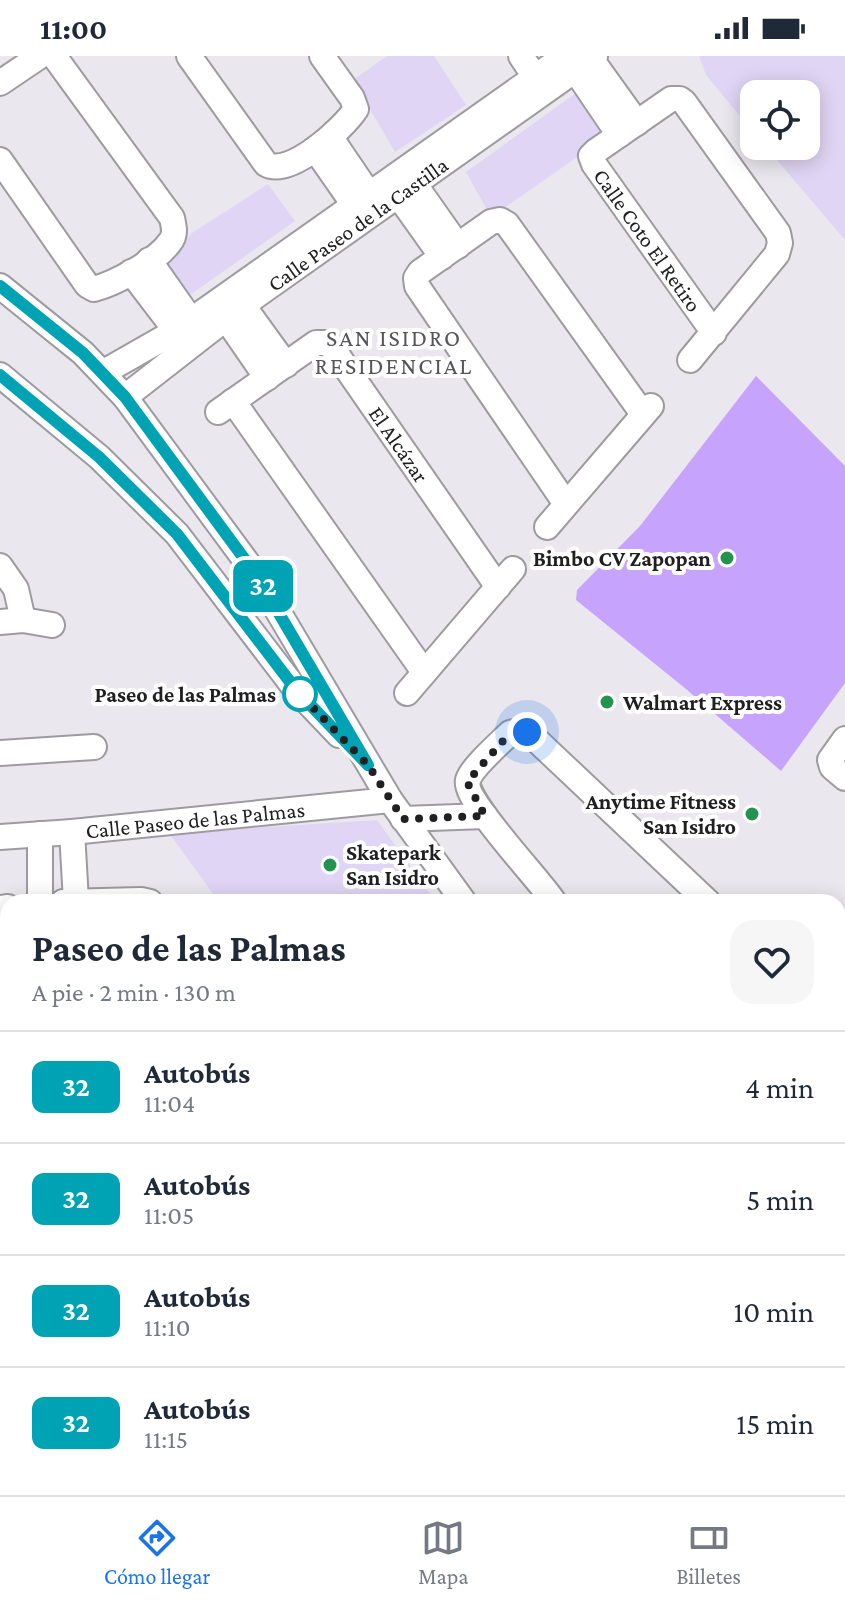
<!DOCTYPE html>
<html lang="es">
<head>
<meta charset="utf-8">
<style>
  :root { --surface:#fff; --page:#f6f6f7; --text:#1f2937; --muted:#747a83; --line:#e0e1e3; --accent:#1a73e8 }
  body { margin:0; font-family:"Crimson Pro",serif; background:var(--page); color:var(--text); height:100vh; display:flex; flex-direction:column; font-size:30px; white-space:nowrap }
  * { box-sizing:border-box; margin:0 }
  p { font-size:26px; color:var(--muted) }
  .icon { flex:none; width:44px; height:44px; fill:none; stroke:currentColor; stroke-width:2; stroke-linecap:round; stroke-linejoin:round }
  .map { position:relative; flex:1; overflow:hidden }
  .panel { position:absolute; left:0px; top:838px; width:846px; height:602px; display:flex; flex-direction:column; background:var(--surface); border-radius:24px 24px 0 0; box-shadow:0 4px 20px #0003 }
  .panel>* { flex:none }
  .badge { padding:0 16px; border-radius:12px; font-size:28px; line-height:52px }
  .buttons { position:absolute; left:740px; top:24px; display:grid; gap:16px }
  .buttons a { display:grid; place-items:center; width:80px; height:80px; border-radius:16px; background:var(--surface); box-shadow:0 4px 20px #0003; font-size:40px }
  .you { position:absolute; width:40px; height:40px; margin:-20px; border:6px solid #fff; border-radius:50%; background:#1a73e8; box-shadow:0 0 0 12px #1a73e833 }
  .map>.badge { position:absolute; translate:-50% -50%; box-shadow:0 0 0 4px #fff }
  .round { display:grid; place-items:center; flex:none; width:84px; height:84px; border-radius:24px; background:var(--page) }
  .headline { display:flex; align-items:center; justify-content:space-between; height:136px; padding:0 32px }
  h1 { font-size:38px; font-weight:700; line-height:60px }
  ul { padding:0; list-style:none }
  li { display:flex; align-items:center; gap:24px; height:112px; padding:0 32px; border-top:2px solid var(--line) }
  li div { flex:1 }
  li b { display:block; font-size:30px }
  li em { font-style:normal }
  li .badge { min-width:88px; font-weight:700; text-align:center }
  .status { display:flex; justify-content:space-between; align-items:center; height:56px; padding:0 40px; background:var(--surface); direction:ltr }
  .status svg { height:22px; fill:currentColor }
  .tab-bar { display:flex; justify-content:space-around; align-items:center; height:112px; border-top:2px solid var(--line); background:var(--surface); font-size:22px; color:var(--muted) }
  .tab-bar a { display:grid; justify-items:center; gap:4px }
  .tab-bar .on { color:var(--accent) }
  .map>svg:first-child { display:block }
  .green { fill:#e0d5f4 }
  .building { fill:#c6a3fc }
  .lines { fill:none; stroke-linecap:round; stroke-linejoin:round }
  .minor-casing { stroke:#9d9ba0; stroke-width:28 }
  .major-casing { stroke:#6b5c85; stroke-width:34 }
  .minor { stroke:#fff; stroke-width:24 }
  .major { stroke:#bfb1d6; stroke-width:30 }
  .line-casing { stroke:#fff; stroke-width:18 }
  .line { stroke:#00a3b4; stroke-width:12 }
  .walk { stroke:#202022; stroke-width:8; stroke-dasharray:0 14.4 }
  .poi-dot { fill:#22944f; stroke:#fff; stroke-width:3 }
  .stop-dot { fill:#fff; stroke:#00a3b4; stroke-width:4 }
  .labels { text-anchor:middle; dominant-baseline:central; stroke-width:8; stroke-linejoin:round; paint-order:stroke }
  .street-label { font-size:22px; fill:#202022; stroke:#fff }
  .poi-label { font-size:22px; font-weight:bold; fill:#202022; stroke:#fff; text-anchor:end }
  .stop-label { font-size:22px; font-weight:bold; fill:#202022; stroke:#fff; text-anchor:end }
  .neighbourhood-label { font-size:24px; letter-spacing:2px; fill:#57555a; stroke:#fff }
</style>
</head>
<body>
<div class="status"><b>11:00</b><svg viewBox="0 0 49 12"><path d="M0 12V9h3v3zM5 12V6h3v6zM10 12V3h3v9zM15 12V0h3v12zM26 1h20v11H26zM47 4h2v5h-2z"/></svg></div>
<div class="map">
<svg width="845" height="1439" viewBox="0 0 845 1439">
  <rect width="100%" height="100%" fill="#eae8ee"/>
  <!-- green -->
  <g class="green">
    <path d="M387 0H434L466 49 395 96 353 24Z"/>
    <path d="M699 0H845V184L765 90H806V38H754V77L706 19Z"/>
    <path d="M576 37 609 79 491 161 466 116Z"/>
    <path d="M268 128 295 165 187 241 159 203 184 187 192 177Z"/>
    <path d="M377 764 436 846H219L169 777Z"/>
  </g>
  <!-- building -->
  <path class="building" d="M756 320 845 410V627L781 715 686 633 576 544 577 534 640 470Z"/>
  <g class="lines">
    <!-- minor casing -->
    <g class="minor-casing">
      <g id="minor">
        <path d="M189 0 266 108C289 122 343 73 356 53L352 42 322 0"/>
        <path d="M521 0 535 21"/>
        <path d="M589 0 637 67"/>
        <path d="M567 2 619 79"/>
        <path d="M0 27 40 0"/>
        <path d="M331 82 369 138"/>
        <path d="M315 93 354 149"/>
        <path d="M0 104 87 229 94 233C116 227 157 205 170 186 176 179 174 171 172 162L54 0"/>
        <path d="M406 116 458 190"/>
        <path d="M390 128 442 201"/>
        <path d="M149 204 191 264"/>
        <path d="M131 216 176 275"/>
        <path d="M0 230 83 297 125 341 257 520 390 744 464 846"/>
        <path d="M234 237 286 309"/>
        <path d="M218 251 267 322"/>
        <path id="s1" d="M690 304 777 198 780 187 778 177 684 46 680 43H671L596 95 591 100 594 108 714 277"/>
        <path d="M104 316 176 275 565 0"/>
        <path d="M0 319 99 401 177 478 297 635 339 679"/>
        <path id="s2" d="M125 341 243 249 595 0"/>
        <path d="M233 345 424 616"/>
        <path id="s3" d="M218 356 316 287H329L498 531"/>
        <path d="M566 448 417 230 416 222 420 216 491 166 500 164 507 168 643 358"/>
        <path d="M547 471 651 350"/>
        <path d="M0 510 16 533 23 564"/>
        <path d="M0 566 23 564 52 569"/>
        <path d="M407 637 513 513"/>
        <path d="M845 683 830 704 832 711 845 722"/>
        <path d="M0 697 94 691"/>
        <path d="M403 763 485 760"/>
        <path d="M72 776 76 845"/>
        <path d="M40 778V846"/>
        <path id="s4" d="M0 781 72 776 390 744"/>
        <path d="M63 846 141 844 150 846"/>
        <path d="M554 846C541 825 462 743 468 724 472 711 500 687 510 677 527 671 535 683 547 694L708 846"/>
        <path d="M0 852 8 851"/>
        <path d="M838 955 845 959"/>
        <path d="M0 1100 8 1099"/>
        <path d="M838 1153 845 1162"/>
        <path d="M838 1221 845 1191"/>
        <path d="M0 1248 8 1253"/>
        <path d="M838 1342 845 1346"/>
        <path d="M142 1432 147 1439"/>
        <path d="M293 1432 299 1439"/>
        <path d="M444 1432 449 1439"/>
        <path d="M586 1432 591 1439"/>
        <path d="M2 1439 8 1430"/>
        <path d="M787 1439 788 1432"/>
      </g>
    </g>
    <!-- major casing -->
    <g class="major-casing">
      <g id="major">
        <path d="M838 1311 845 1281"/>
        <path d="M838 1424 845 1394"/>
        <path d="M808 1439 810 1432"/>
      </g>
    </g>
    <!-- minor -->
    <use href="#minor" class="minor"/>
    <!-- major -->
    <use href="#major" class="major"/>
  </g>
  <g class="lines">
    <!-- line casing -->
    <g class="line-casing">
      <path id="line" d="M0 230 83 297 125 341 257 520 368 709 297 635 177 478 99 401 0 319"/>
    </g>
    <!-- line -->
    <use href="#line" class="line"/>
    <!-- walk -->
    <path class="walk" d="M300 638 297 635 368 709 403 763 485 760 467 726 510 677 519 674 527 676"/>
  </g>
  <!-- markers -->
  <g class="poi-dot">
    <circle cx="727" cy="502" r="8"/>
    <circle cx="607" cy="646" r="8"/>
    <circle cx="752" cy="758" r="8"/>
    <circle cx="330" cy="809" r="8"/>
  </g>
  <circle class="stop-dot" cx="300" cy="638" r="16"/>
  <g class="labels">
    <!-- street labels -->
    <g class="street-label">
      <text stroke="none"><textPath href="#s2" startOffset="290">Calle Paseo de la Castilla</textPath></text>
      <text stroke="none"><textPath href="#s1" startOffset="534">Calle Coto El Retiro</textPath></text>
      <text stroke="none"><textPath href="#s3" startOffset="256">El Alcázar</textPath></text>
      <text stroke="none"><textPath href="#s4" startOffset="196">Calle Paseo de las Palmas</textPath></text>
    </g>
    <!-- poi labels -->
    <g class="poi-label">
      <text x="711" y="502">Bimbo CV Zapopan</text>
      <text x="623" y="646" text-anchor="start">Walmart Express</text>
      <text x="736" y="745">Anytime Fitness<tspan x="736" dy="25">San Isidro</tspan></text>
      <text x="346" y="796" text-anchor="start">Skatepark<tspan x="346" dy="25">San Isidro</tspan></text>
    </g>
    <!-- stop labels -->
    <g class="stop-label">
      <text x="276" y="638">Paseo de las Palmas</text>
    </g>
    <!-- neighbourhood labels -->
    <g class="neighbourhood-label">
      <text x="394" y="281">SAN ISIDRO<tspan x="394" dy="28">RESIDENCIAL</tspan></text>
    </g>
  </g>
</svg>
<div class="buttons">
<a><svg class="icon" aria-label="locate" viewBox="0 0 24 24"><circle cx="12" cy="12" r="6"/><path d="M12 2v4M12 18v4M2 12h4M18 12h4"/></svg></a>
</div>
<div class="you" style="left:527px;top:676px"></div>
<b class="badge" style="left:263px;top:530px;background:#00a3b4;color:#fff">32</b>
<section class="panel">
<div class="headline"><div><h1>Paseo de las Palmas</h1><p>A pie · 2 min · 130 m</p></div><a class="round"><svg class="icon" aria-label="heart" viewBox="0 0 24 24"><path d="M12 20l-8-8c-3-5 5-10 8-4 3-6 11-1 8 4z"/></svg></a></div>
<ul>
<li><span class="badge" style="background:#00a3b4;color:#fff">32</span><div><b>Autobús</b><p>11:04</p></div><em>4 min</em></li>
<li><span class="badge" style="background:#00a3b4;color:#fff">32</span><div><b>Autobús</b><p>11:05</p></div><em>5 min</em></li>
<li><span class="badge" style="background:#00a3b4;color:#fff">32</span><div><b>Autobús</b><p>11:10</p></div><em>10 min</em></li>
<li><span class="badge" style="background:#00a3b4;color:#fff">32</span><div><b>Autobús</b><p>11:15</p></div><em>15 min</em></li>
</ul>
</section>
</div>
<nav class="tab-bar">
<a class="on"><svg class="icon" aria-label="directions" viewBox="0 0 24 24"><path d="M12 3l9 9-9 9-9-9zM9 14v-3h6M13 9l2 2-2 2"/></svg>Cómo llegar</a>
<a><svg class="icon" aria-label="map" viewBox="0 0 24 24"><path d="M3 6l6-2 6 2 6-2v14l-6 2-6-2-6 2zM9 4v14M15 6v14"/></svg>Mapa</a>
<a><svg class="icon" aria-label="tickets" viewBox="0 0 24 24"><path d="M3 7h18v10H3zM15 7v10"/></svg>Billetes</a>
</nav>
</body>
</html>
